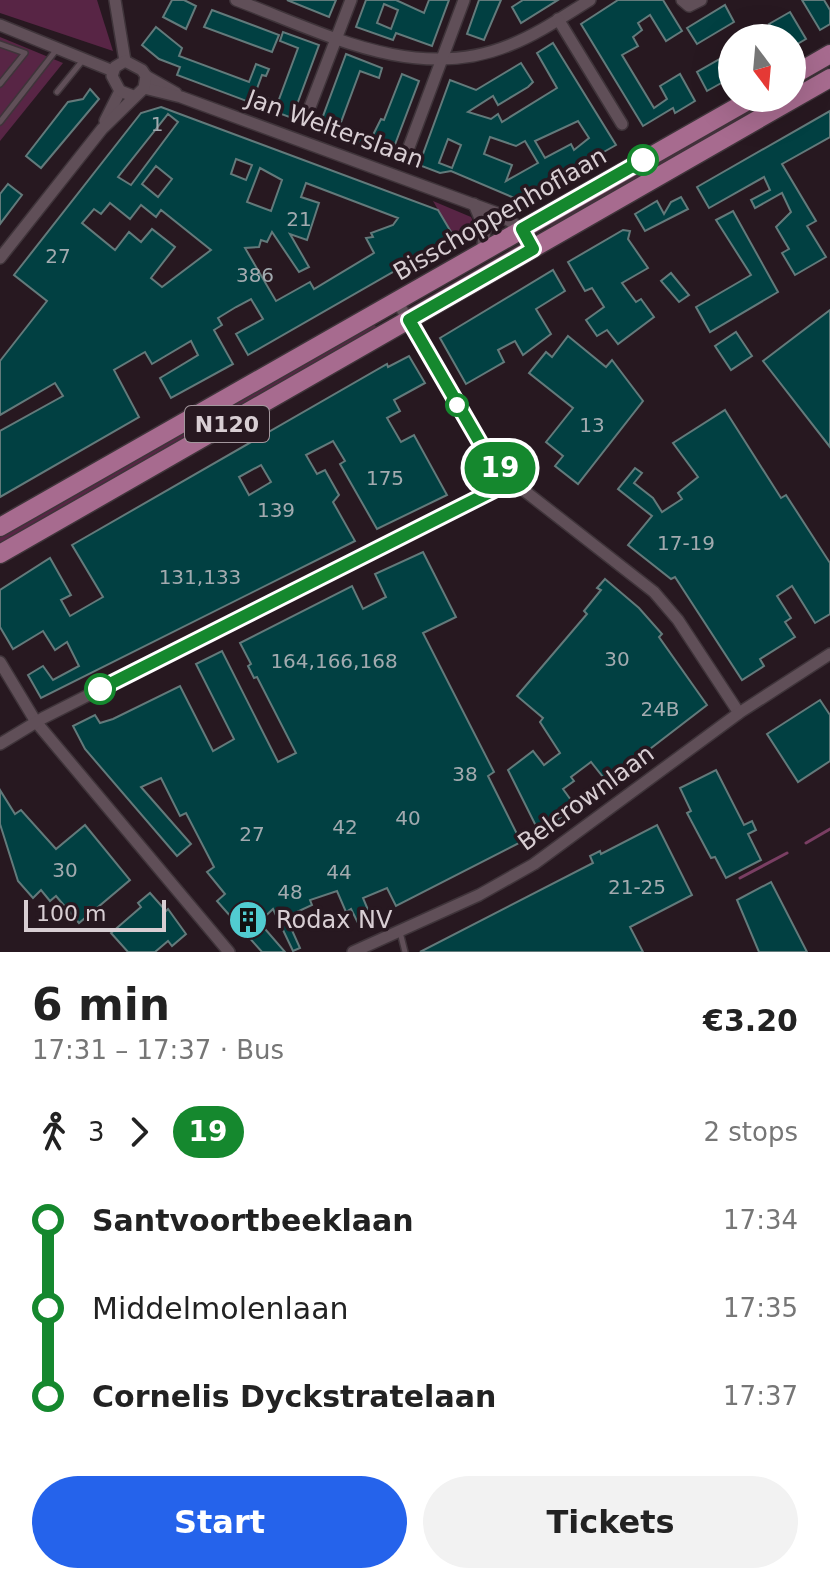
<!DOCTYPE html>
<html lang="en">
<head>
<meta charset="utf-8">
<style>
  :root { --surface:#fff; --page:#f2f2f2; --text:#222; --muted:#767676; --accent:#2563eb }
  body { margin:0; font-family:"DejaVu Sans",sans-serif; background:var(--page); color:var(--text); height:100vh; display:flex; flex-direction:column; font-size:30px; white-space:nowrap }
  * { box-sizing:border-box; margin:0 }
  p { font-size:26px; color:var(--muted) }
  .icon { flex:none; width:44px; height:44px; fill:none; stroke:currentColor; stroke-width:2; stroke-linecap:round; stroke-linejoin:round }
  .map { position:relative; height:952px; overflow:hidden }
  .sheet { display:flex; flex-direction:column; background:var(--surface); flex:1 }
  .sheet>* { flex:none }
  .badge { padding:0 16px; border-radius:26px; font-size:28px; line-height:52px }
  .needle { width:52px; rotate:164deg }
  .buttons { position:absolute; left:718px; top:24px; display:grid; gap:16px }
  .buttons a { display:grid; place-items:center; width:88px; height:88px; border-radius:50%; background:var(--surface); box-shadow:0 8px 32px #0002; font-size:40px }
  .scale { position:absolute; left:24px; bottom:20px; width:142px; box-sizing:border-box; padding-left:8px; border:4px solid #d8ced3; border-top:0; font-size:22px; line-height:28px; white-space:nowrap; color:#d8ced3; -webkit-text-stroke:6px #271820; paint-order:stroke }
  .map>.badge { position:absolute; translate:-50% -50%; box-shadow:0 0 0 4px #fff }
  .legs { display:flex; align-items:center; gap:12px; height:88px; padding:0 32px; font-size:26px }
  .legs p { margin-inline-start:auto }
  .head { display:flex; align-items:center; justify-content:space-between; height:136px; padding:0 32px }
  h1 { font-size:44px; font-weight:600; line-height:60px }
  .button { display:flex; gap:16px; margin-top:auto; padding:16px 32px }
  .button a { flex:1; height:92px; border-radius:48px; background:var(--accent); color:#fff; font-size:32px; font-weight:600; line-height:92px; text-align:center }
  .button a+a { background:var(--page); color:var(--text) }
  ul { padding:0 32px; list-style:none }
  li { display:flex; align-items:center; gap:28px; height:88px; font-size:30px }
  li i { display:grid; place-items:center; width:12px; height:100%; margin:0 10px; background:currentColor }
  li i::after { content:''; width:20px; height:20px; margin:-10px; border:6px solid; border-radius:50%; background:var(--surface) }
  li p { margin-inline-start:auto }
  li:first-child i { background:linear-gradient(#0000 50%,currentColor 0) }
  li:last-child i { background:linear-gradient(currentColor 50%,#0000 0) }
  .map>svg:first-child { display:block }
  .green { fill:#582545 }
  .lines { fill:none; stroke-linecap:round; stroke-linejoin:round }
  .stream { stroke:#7a3e63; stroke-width:3 }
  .building { fill:#014042; stroke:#637a7b; stroke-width:2; fill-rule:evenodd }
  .lane-casing { stroke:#3f343a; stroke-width:8 }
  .street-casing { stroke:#3f343a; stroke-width:14 }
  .primary-casing { stroke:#3f343a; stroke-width:21 }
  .lane { stroke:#604f58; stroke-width:5 }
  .street { stroke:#604f58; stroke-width:11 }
  .primary { stroke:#a76b8f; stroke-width:18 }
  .line-1-casing { stroke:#fff; stroke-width:18 }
  .line-1 { stroke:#15882e; stroke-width:12 }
  .stop-1-dot { fill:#fff; stroke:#15882e; stroke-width:4 }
  .labels { text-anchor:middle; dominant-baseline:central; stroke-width:7; stroke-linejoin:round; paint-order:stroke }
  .number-label { font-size:20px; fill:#a2aaaf }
  .shield { fill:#271820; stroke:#a3979d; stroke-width:2 }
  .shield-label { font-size:22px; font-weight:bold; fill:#d8ced3 }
  .street-label { font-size:24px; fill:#d8ced3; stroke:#271820 }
  .poi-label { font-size:24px; fill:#d8ced3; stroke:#271820; text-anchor:start }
</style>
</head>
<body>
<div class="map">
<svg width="830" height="952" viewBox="0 0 830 952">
  <rect width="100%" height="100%" fill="#271820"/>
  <!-- green -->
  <g class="green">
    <path d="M0 0H97L113 51 0 13Z"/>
    <path d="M0 37 63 63 0 141Z"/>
    <path d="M764 98H788L554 232 548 222Z"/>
    <path d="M433 201 471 217 477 230 473 238 459 246Z"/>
    <path d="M373 322 379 332 0 550V535Z"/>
  </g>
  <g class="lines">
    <!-- stream -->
    <g class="stream">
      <path d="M806 843 830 829"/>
      <path d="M740 878 787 853"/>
    </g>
  </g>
  <!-- building -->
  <g class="building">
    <path d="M172 0H184L196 6 186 29 163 17Z"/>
    <path d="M287 0H336L329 17Z"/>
    <path d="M366 0H396L424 13 429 0H449L432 46 396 33 393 40 356 27ZM384 4 398 10 391 29 377 23Z"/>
    <path d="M479 0H501L484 40 467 34Z"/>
    <path d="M523 0H558L521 23 512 7Z"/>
    <path d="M618 0H663L682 31 666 41 650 15 638 23 642 30 633 37 638 46 622 55 654 108 667 99 660 86 680 74 695 101 675 113 673 108 643 126 581 24Z"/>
    <path d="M802 0H824L830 10V24L820 30Z"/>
    <path d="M725 5 734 22 697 44 687 28Z"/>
    <path d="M212 10 279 35 272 52 204 27Z"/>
    <path d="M790 12 806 39 792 47V38H756L772 29 769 24Z"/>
    <path d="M156 27 182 48 179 56 249 82 256 64 269 69 266 76 262 75 255 94 278 102 298 48 280 41 283 32 319 45 292 118 177 75 180 67 159 59 142 45Z"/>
    <path d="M553 43 616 145 519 200 451 171 440 173 419 165 450 80 476 90 521 63 533 82 528 87 498 105 493 96 468 112 491 119 498 114 502 122 557 88 537 53ZM578 121 589 138 574 150 571 144 545 158 535 141ZM490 137 516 146 525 141 538 163 506 181 512 165 484 154ZM448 139 461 145 452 168 439 163Z"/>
    <path d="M732 52V77L707 91 697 72Z"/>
    <path d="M346 54 382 68 379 78 360 71 340 125 372 137 381 119 384 120 402 74 419 81 391 155 319 127Z"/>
    <path d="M90 89 99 99 41 168 26 156 68 102 83 99Z"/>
    <path d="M161 107 438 210 454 237 248 355 236 334 263 319 251 299 236 307 218 318 222 325 214 330 233 364 171 398 160 378 198 355 191 341 152 364 145 352 114 370 139 417 0 497V431L63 396 55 383 0 415V361L47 301 14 275 141 113ZM168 114 178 122 131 185 118 177ZM236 159 252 165 246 180 231 174ZM156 166 172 179 158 197 142 184ZM260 168 282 180 271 211 247 202ZM306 183 398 218 393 225 371 233 373 237 366 238 374 253 314 289 310 282 276 301 245 248 259 247 261 240 267 242 272 232 299 272 309 267 290 234 307 240 319 203 301 197ZM110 203 130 219 141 205 156 217 161 210 211 250 162 287 151 278 175 247 152 229 141 242 129 232 115 250 82 223 94 209 101 214Z"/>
    <path d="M830 111V137L782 164 816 221 807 226 826 257 795 275 782 253 789 249 776 227 791 212 782 193 755 208 751 200 770 190 764 177 709 208 697 187Z"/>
    <path d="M8 184 22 195 0 224V194Z"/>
    <path d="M681 197 688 209 645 231 635 214 657 201 664 214 671 202Z"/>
    <path d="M733 211 778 292 710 332 696 307 751 275 716 220Z"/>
    <path d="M623 230 630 231 628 239 648 268 622 283 636 302 641 299 654 317 618 344 607 330 597 336 586 320 604 307 592 288 585 291 568 262Z"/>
    <path d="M553 270 565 291 536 309 551 334 523 355 515 341 498 350 504 362 466 384 440 338Z"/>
    <path d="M671 273 689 295 679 302 661 281Z"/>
    <path d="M830 310V447L763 361Z"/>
    <path d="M736 332 752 356 731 370 715 346Z"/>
    <path d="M568 336 606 367 612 360 643 401 578 484 555 466 563 456 546 442 573 408 529 373 546 352 552 357Z"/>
    <path d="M409 356 425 383 394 400 400 411 387 418 401 442 414 435 447 495 377 529 340 464 345 461 333 441 306 455 317 474 325 470 339 495 333 502 355 541 41 698 28 675 43 666 53 680 79 666 67 642 55 650 43 631 13 649 0 627V590L50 558 71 595 61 600 70 616 103 597 72 545 387 364 388 367ZM261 465 271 482 249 495 239 477Z"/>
    <path d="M725 410 781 498 786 495 830 563V614L815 623 792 586 777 596 791 618 785 622 795 637 760 659 764 666 742 680 675 577 671 579 628 545 652 516 618 489 635 468 642 473 634 483 653 498 662 512 682 499 678 493 698 477 673 443Z"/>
    <path d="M423 552 456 617 423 633 494 772 488 776 521 842 396 906 387 888 363 898 371 917 358 923 351 909 346 912 337 891 310 900 312 905 286 917 300 948 293 951 273 909 259 922 285 952H262L217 901 225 894 207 872 214 867 186 813 180 816 161 778 141 787 191 844 177 856 85 749 73 726 95 715 100 723 113 719 180 686 213 751 234 739 196 664 222 651 278 762 296 753 257 677 254 678 248 666 251 664 240 643 352 586 363 609 386 597 375 574Z"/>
    <path d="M605 579 639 608 662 634 659 637 707 705 607 782 591 762 571 777 574 781 563 789 576 807 539 832 508 770 533 751 544 765 560 753 540 722 543 718 517 696 587 614 584 611 601 590 597 588Z"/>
    <path d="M820 700 830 715V761L798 782 767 734Z"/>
    <path d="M716 770 744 825 752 821 756 830 748 834 761 860 726 878 715 857 711 858 687 813 691 811 680 788Z"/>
    <path d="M0 790 15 814 21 810 56 849 85 825 130 880 79 923 56 896 50 901 41 890 33 898 18 881 0 824Z"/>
    <path d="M657 825 692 895 630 927 643 952H420L593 863 590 856 600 851 601 854Z"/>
    <path d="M771 882 807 952H759L737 900Z"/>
    <path d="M150 893 166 911 168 909 186 934 172 946 168 941 155 952H128L111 933 141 907 138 903Z"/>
  </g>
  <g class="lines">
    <!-- lane casing -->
    <g class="lane-casing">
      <g id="lane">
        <path d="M0 44 25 53 0 84"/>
        <path d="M57 92 83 60"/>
        <path d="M0 122 57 49"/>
        <path d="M400 932 405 952"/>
      </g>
    </g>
    <!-- street casing -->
    <g class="street-casing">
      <g id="street">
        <path d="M115 0 125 61"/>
        <path d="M236 0C324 33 416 84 510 45 538 34 564 16 590 0"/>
        <path d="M682 0 689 6 701 0"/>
        <path d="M558 19 622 124"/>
        <path d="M0 25 113 71"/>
        <path d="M146 76 176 93"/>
        <path d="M144 88 181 97 497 213 522 229 533 249"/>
        <path d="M308 112 351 0"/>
        <path d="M105 121 120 91"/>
        <path d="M409 147 464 0"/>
        <path d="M474 204 485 230 482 252"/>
        <path d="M0 258 102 129 144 88 146 76 142 70 125 61 115 67 112 76 120 91 133 96"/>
        <path d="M397 301 486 453 512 481 654 592 678 620 739 713"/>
        <path d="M0 662 36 722 229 952"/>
        <path d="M0 744 43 718 512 481"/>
        <path d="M353 952 479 895 534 864 739 713 830 654"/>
      </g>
    </g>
    <!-- primary casing -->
    <g class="primary-casing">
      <g id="primary">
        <path d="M792 76 830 54"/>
        <path d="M0 527 753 98"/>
        <path d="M0 554 830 78"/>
      </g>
    </g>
    <!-- lane -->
    <use href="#lane" class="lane"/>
    <!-- street -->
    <use href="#street" class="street"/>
    <!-- primary -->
    <use href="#primary" class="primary"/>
  </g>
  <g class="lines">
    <!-- line-1 casing -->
    <g class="line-1-casing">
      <path id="line-1" d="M100 689 512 481 486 453 409 320 533 249 522 229 643 160"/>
    </g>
    <!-- line-1 -->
    <use href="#line-1" class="line-1"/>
  </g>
  <!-- icons -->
  <defs>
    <g id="building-disc" transform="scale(2)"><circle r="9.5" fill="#51ccd1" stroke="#271820"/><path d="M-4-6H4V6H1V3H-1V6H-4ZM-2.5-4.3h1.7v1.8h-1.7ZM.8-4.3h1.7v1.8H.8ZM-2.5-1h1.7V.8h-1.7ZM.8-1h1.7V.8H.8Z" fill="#111"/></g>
  </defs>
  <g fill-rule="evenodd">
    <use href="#building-disc" x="248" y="920"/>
  </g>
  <!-- markers -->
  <g class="stop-1-dot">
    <circle cx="643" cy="160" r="14"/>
    <circle cx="457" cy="405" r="10"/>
    <circle cx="100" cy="689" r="14"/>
  </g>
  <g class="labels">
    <!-- number labels -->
    <g class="number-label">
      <text x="157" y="124">1</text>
      <text x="299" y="219">21</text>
      <text x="58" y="256">27</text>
      <text x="255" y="275">386</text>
      <text x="592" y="425">13</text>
      <text x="385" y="478">175</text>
      <text x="276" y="510">139</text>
      <text x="686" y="543">17-19</text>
      <text x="200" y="577">131,133</text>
      <text x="617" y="659">30</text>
      <text x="334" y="661">164,166,168</text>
      <text x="660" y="709">24B</text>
      <text x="465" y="774">38</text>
      <text x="408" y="818">40</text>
      <text x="345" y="827">42</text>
      <text x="252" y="834">27</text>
      <text x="65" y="870">30</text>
      <text x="339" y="872">44</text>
      <text x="637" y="887">21-25</text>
      <text x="290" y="892">48</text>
    </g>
    <!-- shield labels -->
    <rect class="shield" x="185" y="406" width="84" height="36" rx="6"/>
    <g class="shield-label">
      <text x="227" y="424">N120</text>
    </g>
    <!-- street labels -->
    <g class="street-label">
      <text transform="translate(335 129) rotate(20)">Jan Welterslaan</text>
      <text transform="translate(500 214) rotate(-30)">Bisschoppenhoflaan</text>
      <text transform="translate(586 798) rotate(-36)">Belcrownlaan</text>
    </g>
    <!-- poi labels -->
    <g class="poi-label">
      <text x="276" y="920">Rodax NV</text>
    </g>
  </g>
</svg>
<div class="buttons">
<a><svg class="needle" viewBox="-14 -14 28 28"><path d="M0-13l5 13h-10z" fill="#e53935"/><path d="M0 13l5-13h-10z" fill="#767676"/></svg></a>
</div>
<div class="scale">100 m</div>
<b class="badge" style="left:500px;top:468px;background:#15882e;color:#fff">19</b>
</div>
<section class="sheet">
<div class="head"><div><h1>6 min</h1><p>17:31 – 17:37 · Bus</p></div><b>€3.20</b></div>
<div class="legs"><svg class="icon" aria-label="walk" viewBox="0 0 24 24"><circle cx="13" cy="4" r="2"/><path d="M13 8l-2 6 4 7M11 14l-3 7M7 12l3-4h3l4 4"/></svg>3<svg class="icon" aria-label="forward" viewBox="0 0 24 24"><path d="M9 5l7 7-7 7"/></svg><b class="badge" style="background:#15882e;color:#fff">19</b><p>2 stops</p></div>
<ul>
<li><i style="color:#15882e"></i><b>Santvoortbeeklaan</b><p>17:34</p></li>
<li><i style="color:#15882e"></i><span>Middelmolenlaan</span><p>17:35</p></li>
<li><i style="color:#15882e"></i><b>Cornelis Dyckstratelaan</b><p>17:37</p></li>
</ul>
<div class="button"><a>Start</a><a>Tickets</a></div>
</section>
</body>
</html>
